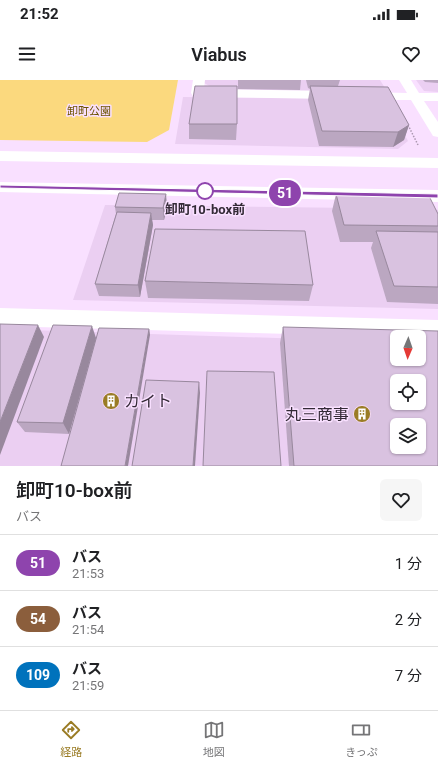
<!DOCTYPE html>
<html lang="ja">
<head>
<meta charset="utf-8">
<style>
  :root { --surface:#fff; --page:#f6f6f6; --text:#202124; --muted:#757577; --line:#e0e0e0; --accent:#9a7c25 }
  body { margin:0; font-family:Roboto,"Noto Sans JP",sans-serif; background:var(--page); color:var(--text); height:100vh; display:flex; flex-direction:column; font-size:15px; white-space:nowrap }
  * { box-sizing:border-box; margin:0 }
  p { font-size:13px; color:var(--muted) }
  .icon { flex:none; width:22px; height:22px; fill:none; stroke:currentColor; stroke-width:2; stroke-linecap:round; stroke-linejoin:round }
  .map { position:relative; height:386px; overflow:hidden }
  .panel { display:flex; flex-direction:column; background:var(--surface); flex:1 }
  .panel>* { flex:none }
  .badge { padding:0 8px; border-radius:13px; font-size:14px; line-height:26px }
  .needle { width:26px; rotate:182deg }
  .controls { position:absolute; left:390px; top:250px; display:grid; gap:8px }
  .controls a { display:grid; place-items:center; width:36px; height:36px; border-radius:6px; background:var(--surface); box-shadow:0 1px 3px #0004; font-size:20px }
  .map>.badge { position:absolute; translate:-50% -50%; box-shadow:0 0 0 2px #fff }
  .round { display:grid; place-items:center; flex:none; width:42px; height:42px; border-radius:6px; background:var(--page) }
  .head { display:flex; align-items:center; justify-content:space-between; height:68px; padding:0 16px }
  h1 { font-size:19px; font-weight:600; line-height:30px }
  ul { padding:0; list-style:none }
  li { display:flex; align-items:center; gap:12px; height:56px; padding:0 16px; border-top:1px solid var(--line) }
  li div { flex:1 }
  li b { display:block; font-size:15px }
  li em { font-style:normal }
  li .badge { min-width:44px; font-weight:700; text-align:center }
  .status { display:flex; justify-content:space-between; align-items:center; height:28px; padding:0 20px; background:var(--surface); direction:ltr }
  .status svg { height:11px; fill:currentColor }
  header { display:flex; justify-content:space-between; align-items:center; height:52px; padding:0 16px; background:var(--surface); font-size:18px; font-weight:600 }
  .dock { display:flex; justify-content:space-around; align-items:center; height:56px; border-top:1px solid var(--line); background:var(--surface); font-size:11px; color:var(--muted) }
  .dock a { display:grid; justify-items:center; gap:2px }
  .dock .active { color:var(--accent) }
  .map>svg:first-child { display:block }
  .built { fill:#ebcff2; fill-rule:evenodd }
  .green { fill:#fbd97e }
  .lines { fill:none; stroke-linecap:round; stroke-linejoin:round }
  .path { stroke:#aa97af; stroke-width:1.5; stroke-dasharray:1.5 1.5; stroke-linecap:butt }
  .street { fill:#fff; fill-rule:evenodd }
  .secondary { fill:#fff; fill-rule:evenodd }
  .wall { fill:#bba7c1 }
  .shaded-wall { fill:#98889d }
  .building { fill:#d9c2e0; stroke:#98889d; fill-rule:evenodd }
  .line { fill:#8e44ad; stroke:#fff }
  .stop-dot { fill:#fff; stroke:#8e44ad; stroke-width:2 }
  .labels { text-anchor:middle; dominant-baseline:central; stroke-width:3; stroke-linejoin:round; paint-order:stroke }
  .far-park-label { font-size:11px; fill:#6c5301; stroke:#f9e0ff }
  .stop-label { font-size:13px; font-weight:bold; fill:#332a36; stroke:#f9e0ff }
  .near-poi-label { font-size:16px; fill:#332a36; stroke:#f9e0ff; text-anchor:start }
</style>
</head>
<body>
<div class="status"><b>21:52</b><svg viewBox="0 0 49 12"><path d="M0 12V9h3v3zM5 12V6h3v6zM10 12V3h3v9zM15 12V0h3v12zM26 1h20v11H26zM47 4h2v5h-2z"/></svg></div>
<header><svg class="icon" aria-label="menu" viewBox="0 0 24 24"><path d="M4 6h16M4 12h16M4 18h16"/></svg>Viabus<svg class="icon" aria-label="heart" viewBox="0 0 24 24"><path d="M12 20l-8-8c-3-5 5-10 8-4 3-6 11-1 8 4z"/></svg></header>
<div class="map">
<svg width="438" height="386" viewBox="0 0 438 386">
  <rect width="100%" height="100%" fill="#f9e0ff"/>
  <!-- built -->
  <g class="built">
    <path d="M204 0H380L385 8 379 12 217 10 204 3Z"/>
    <path d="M416 0H438V12L424 11Z"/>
    <path d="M183 17 386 19 408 61 398 69 175 64Z"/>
    <path d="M105 125 435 129 438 130V229L73 220Z"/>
    <path d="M0 249 397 262V279H419L438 386H0ZM397 301H419V323H397ZM397 345H419V367H397Z"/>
  </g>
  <!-- green -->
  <path class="green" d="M0 0H178L169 50 147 62 0 60Z"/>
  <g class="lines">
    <!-- path -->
    <path class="path" d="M408 45 418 65"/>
    <!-- street -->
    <g class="street">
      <path d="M193 0H205L204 9 336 11 340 12 342 15 340 18 336 19 197 17 193 16 191 13Z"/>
      <path d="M399 0H411L419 13H438V21H424L438 42V57L433 56 411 20H366L362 19 360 16 362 13 366 12 407 13Z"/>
      <path d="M0 228 438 240V258L0 246Z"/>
    </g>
    <!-- secondary -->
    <g class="secondary">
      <path d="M0 71 438 78V88L0 81Z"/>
      <path d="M0 102 438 110V122L0 112Z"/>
    </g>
  </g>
  <!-- wall -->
  <g class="wall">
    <path d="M238 0H301L300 10 238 9Z"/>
    <path d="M306 0H340L338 6 409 45 404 60 393 67 319 66 308 20 310 9 308 8Z"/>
    <path d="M423 0H438V3L425 2Z"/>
    <path d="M189 44H237L236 60 189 59Z"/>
    <path d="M336 114 438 134V224L387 222 371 168 373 162H340L332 131Z"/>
    <path d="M167 126 164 140H152L153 145 140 217 99 216 95 204 116 134 115 127Z"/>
    <path d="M145 201 313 205 309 221 148 218Z"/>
    <path d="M283 247 438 386H289L280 263Z"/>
    <path d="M149 249 150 255 82 309 69 354 25 352 17 342 96 257Z"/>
  </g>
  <!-- shaded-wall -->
  <g class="shaded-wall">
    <path d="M409 45 404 60 393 67 398 52Z"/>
    <path d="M166 114 167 126 164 140 163 128Z"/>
    <path d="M151 133 153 145 140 217 138 205Z"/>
    <path d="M38 245 44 257 0 375V342Z"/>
    <path d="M92 246 96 258 69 354 63 343Z"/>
    <path d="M149 249 150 255 128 386H125Z"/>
    <path d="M199 302 200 313 195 386H193Z"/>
  </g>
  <!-- building -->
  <g class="building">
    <path d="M195 6H237V44H189Z"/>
    <path d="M310 6 388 7 409 45 398 52 322 51Z"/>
    <path d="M119 113 166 114 163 128 115 127Z"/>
    <path d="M336 114 429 116 438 134V146L344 145Z"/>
    <path d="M117 132 151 133 138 205 95 204Z"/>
    <path d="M155 149 305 151 313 205 145 201Z"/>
    <path d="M376 151 438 152V207L394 206Z"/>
    <path d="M0 244 38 245 0 342Z"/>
    <path d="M53 245 92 246 63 343 17 342Z"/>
    <path d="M283 247 438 251V386H294ZM397 257H419V279H397ZM397 301H419V323H397ZM397 345H419V367H397Z"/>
    <path d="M99 248 149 249 125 386H61Z"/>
    <path d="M207 291 274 292 281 386H203Z"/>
    <path d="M146 300 199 302 193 386H132Z"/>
  </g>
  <!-- line -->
  <path class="line" d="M0 105 438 114V118L0 108Z"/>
  <!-- icons -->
  <defs>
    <g id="building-disc" transform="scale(0.9)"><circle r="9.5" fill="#9a7c25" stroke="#f9e0ff"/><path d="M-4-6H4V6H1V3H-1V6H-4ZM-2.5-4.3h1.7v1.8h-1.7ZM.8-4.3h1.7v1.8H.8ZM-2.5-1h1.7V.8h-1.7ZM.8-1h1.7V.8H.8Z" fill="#fff"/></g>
  </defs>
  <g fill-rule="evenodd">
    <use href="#building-disc" x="111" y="321"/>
    <use href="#building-disc" x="362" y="334"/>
  </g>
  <!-- markers -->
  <circle class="stop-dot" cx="205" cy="111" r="8"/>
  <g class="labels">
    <!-- far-park labels -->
    <g class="far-park-label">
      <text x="89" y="31">卸町公園</text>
    </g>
    <!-- stop labels -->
    <g class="stop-label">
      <text x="205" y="129">卸町10-box前</text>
    </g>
    <!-- near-poi labels -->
    <g class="near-poi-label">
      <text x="124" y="321">カイト</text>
      <text x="349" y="334" text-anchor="end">丸三商事</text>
    </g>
  </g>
</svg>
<div class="controls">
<a><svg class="needle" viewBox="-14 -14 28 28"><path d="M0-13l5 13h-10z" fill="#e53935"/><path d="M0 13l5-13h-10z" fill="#757577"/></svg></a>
<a><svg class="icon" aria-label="locate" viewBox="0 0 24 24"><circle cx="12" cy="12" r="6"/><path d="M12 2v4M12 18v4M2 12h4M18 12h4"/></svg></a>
<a><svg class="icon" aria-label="layers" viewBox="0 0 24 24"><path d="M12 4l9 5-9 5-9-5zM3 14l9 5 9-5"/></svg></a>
</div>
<b class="badge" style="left:285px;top:113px;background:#8e44ad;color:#fff">51</b>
</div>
<section class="panel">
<div class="head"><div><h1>卸町10-box前</h1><p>バス</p></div><a class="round"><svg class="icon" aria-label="heart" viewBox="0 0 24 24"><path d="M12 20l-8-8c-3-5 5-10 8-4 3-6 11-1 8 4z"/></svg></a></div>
<ul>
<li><span class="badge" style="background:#8e44ad;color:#fff">51</span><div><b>バス</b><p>21:53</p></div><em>1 分</em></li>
<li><span class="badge" style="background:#8b5e3c;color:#fff">54</span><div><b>バス</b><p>21:54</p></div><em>2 分</em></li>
<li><span class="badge" style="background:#0072bc;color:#fff">109</span><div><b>バス</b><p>21:59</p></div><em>7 分</em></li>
</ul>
</section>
<nav class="dock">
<a class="active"><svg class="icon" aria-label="directions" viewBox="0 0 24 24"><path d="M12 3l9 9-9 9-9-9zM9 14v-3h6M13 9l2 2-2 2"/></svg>経路</a>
<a><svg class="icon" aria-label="map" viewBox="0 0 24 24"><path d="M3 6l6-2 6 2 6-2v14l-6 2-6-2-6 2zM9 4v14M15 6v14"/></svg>地図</a>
<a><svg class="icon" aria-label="tickets" viewBox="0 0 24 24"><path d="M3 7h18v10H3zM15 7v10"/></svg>きっぷ</a>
</nav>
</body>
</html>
